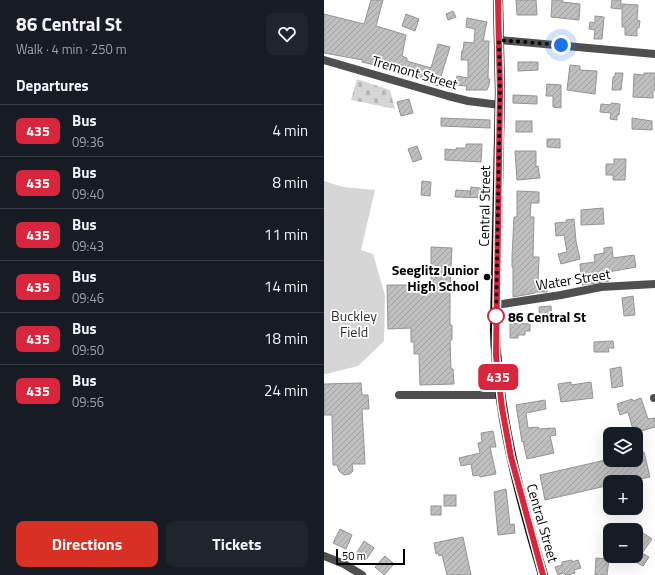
<!DOCTYPE html>
<html lang="en">
<head>
<meta charset="utf-8">
<style>
  :root { --surface:#171b24; --page:#20242c; --text:#f1f3f6; --muted:#9ea1a6; --line:#363941; --accent:#d93025 }
  body { margin:0; font-family:"Titillium Web",sans-serif; background:var(--page); color:var(--text); height:100vh; display:flex; flex-direction:column; font-size:15px; white-space:nowrap }
  * { box-sizing:border-box; margin:0 }
  p { font-size:13px; color:var(--muted) }
  .icon { flex:none; width:22px; height:22px; fill:none; stroke:currentColor; stroke-width:2; stroke-linecap:round; stroke-linejoin:round }
  .map { position:relative; flex:1; overflow:hidden }
  .sheet { display:flex; flex-direction:column; background:var(--surface); width:324px }
  .sheet>* { flex:none }
  .badge { padding:0 8px; border-radius:6px; font-size:14px; line-height:26px }
  .controls { position:absolute; left:279px; top:427px; display:grid; gap:8px }
  .controls a { display:grid; place-items:center; width:40px; height:40px; border-radius:8px; background:var(--surface); box-shadow:0 4px 16px #0002; font-size:20px }
  .scale { position:absolute; left:12px; bottom:10px; width:69px; box-sizing:border-box; padding-left:4px; border:2px solid #000; border-top:0; font-size:11px; line-height:14px; white-space:nowrap; color:#000; -webkit-text-stroke:3px #fff; paint-order:stroke }
  .you { position:absolute; width:20px; height:20px; margin:-10px; border:3px solid #fff; border-radius:50%; background:#1a73e8; box-shadow:0 0 0 6px #1a73e833 }
  .map>.badge { position:absolute; translate:-50% -50%; box-shadow:0 0 0 2px #fff }
  h2 { padding:0 16px; font-size:15px; line-height:36px }
  .round { display:grid; place-items:center; flex:none; width:42px; height:42px; border-radius:8px; background:var(--page) }
  .overview { display:flex; align-items:center; justify-content:space-between; height:68px; padding:0 16px }
  h1 { font-size:19px; font-weight:700; line-height:30px }
  .primary-button { display:flex; gap:8px; margin-top:auto; padding:8px 16px }
  .primary-button a { flex:1; height:46px; border-radius:8px; background:var(--accent); color:#fff; font-size:16px; font-weight:700; line-height:46px; text-align:center }
  .primary-button a+a { background:var(--page); color:var(--text) }
  ul { padding:0; list-style:none }
  li { display:flex; align-items:center; gap:12px; height:52px; padding:0 16px; border-top:1px solid var(--line) }
  li div { flex:1 }
  li b { display:block; font-size:15px }
  li em { font-style:normal }
  li .badge { min-width:44px; font-weight:700; text-align:center }
  main { display:flex; flex:1; min-height:0 }
  .map>svg:first-child { display:block }
  .green { fill:#d6d6d6 }
  .cemetery { fill:url(#cemetery-stones) }
  .building { fill:url(#building-hatch); stroke:#939393 }
  .lines { fill:none; stroke-linecap:round; stroke-linejoin:round }
  .primary-casing { stroke:#dbdbdb; stroke-width:11 }
  .minor { stroke:#4f4f4f; stroke-width:8 }
  .tertiary { stroke:#4f4f4f; stroke-width:8 }
  .primary { stroke:#000; stroke-width:10 }
  .line-casing { stroke:#fff; stroke-width:9 }
  .line { stroke:#d7263d; stroke-width:6 }
  .walk { stroke:#000; stroke-width:4; stroke-dasharray:0 7.2 }
  .poi-dot { fill:#000; stroke:#fff; stroke-width:1.5 }
  .stop-dot { fill:#fff; stroke:#d7263d; stroke-width:2 }
  .labels { text-anchor:middle; dominant-baseline:central; stroke-width:3.5; stroke-linejoin:round; paint-order:stroke }
  .street-label { font-size:14px; fill:#000; stroke:#fff }
  .poi-label { font-size:14px; font-weight:bold; fill:#000; stroke:#fff; text-anchor:end }
  .park-label { font-size:14px; fill:#2d2d2d; stroke:#fff }
  .stop-label { font-size:14px; font-weight:bold; fill:#000; stroke:#fff; text-anchor:start }
</style>
</head>
<body>
<main>
<section class="sheet">
<div class="overview"><div><h1>86 Central St</h1><p>Walk · 4 min · 250 m</p></div><a class="round"><svg class="icon" aria-label="heart" viewBox="0 0 24 24"><path d="M12 20l-8-8c-3-5 5-10 8-4 3-6 11-1 8 4z"/></svg></a></div>
<h2>Departures</h2>
<ul>
<li><span class="badge" style="background:#d7263d;color:#fff">435</span><div><b>Bus</b><p>09:36</p></div><em>4 min</em></li>
<li><span class="badge" style="background:#d7263d;color:#fff">435</span><div><b>Bus</b><p>09:40</p></div><em>8 min</em></li>
<li><span class="badge" style="background:#d7263d;color:#fff">435</span><div><b>Bus</b><p>09:43</p></div><em>11 min</em></li>
<li><span class="badge" style="background:#d7263d;color:#fff">435</span><div><b>Bus</b><p>09:46</p></div><em>14 min</em></li>
<li><span class="badge" style="background:#d7263d;color:#fff">435</span><div><b>Bus</b><p>09:50</p></div><em>18 min</em></li>
<li><span class="badge" style="background:#d7263d;color:#fff">435</span><div><b>Bus</b><p>09:56</p></div><em>24 min</em></li>
</ul>
<div class="primary-button"><a>Directions</a><a>Tickets</a></div>
</section>
<div class="map">
<svg width="331" height="575" viewBox="0 0 331 575">
  <defs>
    <pattern id="cemetery-stones" width="16" height="16" patternUnits="userSpaceOnUse"><rect width="16" height="16" fill="#d6d6d6"/><path d="M2 7V4a2 2 0 0 1 4 0v3zM10 15v-3a2 2 0 0 1 4 0v3z" fill="#b6b6b6"/></pattern>
    <pattern id="building-hatch" width="6" height="6" patternUnits="userSpaceOnUse"><rect width="6" height="6" fill="#bfbfbf"/><path d="M-1 1l2-2M0 6l6-6M5 7l2-2" fill="none" stroke="#a2a2a2"/></pattern>
  </defs>
  <rect width="100%" height="100%" fill="#fff"/>
  <!-- green -->
  <path class="green" d="M0 181 19 187 51 190 37 250 49 254 61 295 60 341 34 366 2 374H0Z"/>
  <!-- cemetery -->
  <path class="cemetery" d="M33 79 66 90 71 109 27 100Z"/>
  <!-- building -->
  <g class="building">
    <path d="M47 0H59L52 26 82 35 78 56 83 58V61L107 68 114 44 126 47 114 86 105 83 106 80 71 70 73 64 53 58 51 65 38 62 39 60 0 53V14L40 24Z"/>
    <path d="M192 0H212L213 15H193Z"/>
    <path d="M228 0H239L238 2 256 4 255 20 227 17Z"/>
    <path d="M288 0H297V9L287 8Z"/>
    <path d="M298 4 314 5 313 20 316 21 315 28H313V36L301 35V27H298Z"/>
    <path d="M129 11 132 17 124 20 122 14Z"/>
    <path d="M82 14 95 19 91 31 78 26Z"/>
    <path d="M271 16 280 17 278 39H270L271 30 265 29 266 22 271 23Z"/>
    <path d="M143 18 163 22 159 41H165L164 79H166L165 85 163 90H142L143 86 131 85 133 76 144 78V60H137L138 50 139 51 140 42 150 43 151 29 142 27Z"/>
    <path d="M194 62H214V70L194 71Z"/>
    <path d="M246 65 256 66V70L273 71 271 94 243 90Z"/>
    <path d="M291 73H299L297 90H288L289 77H291Z"/>
    <path d="M320 73H331V90H329V98L309 97 310 74 320 75Z"/>
    <path d="M223 84 237 85V108L229 107V96H222Z"/>
    <path d="M189 95 213 96V104L189 103Z"/>
    <path d="M85 99 89 113 77 116 73 102Z"/>
    <path d="M287 103 296 104 295 115H293V120L286 119 287 113 276 112 277 104 287 105Z"/>
    <path d="M117 118 166 120V128L117 126Z"/>
    <path d="M308 118 328 121V130L308 129Z"/>
    <rect x="192" y="121" width="16" height="11"/>
    <path d="M223 139H236V148L223 147Z"/>
    <path d="M142 144H158L157 162 121 160V149L132 150V148H142Z"/>
    <path d="M93 146 98 159 89 162 84 149Z"/>
    <path d="M191 151H212V167L214 166 216 178 193 180Z"/>
    <path d="M290 159H302L301 180H289V175H282V164H290Z"/>
    <path d="M98 181 107 182 106 196 97 195Z"/>
    <path d="M147 187 164 189V198L131 197 132 190 146 191V195Z"/>
    <path d="M193 191 215 192V203H207L206 217H210L209 257H215L214 283H224L223 292H211V293L189 297V267H188V256L190 217H193Z"/>
    <path d="M279 208 280 224 257 225V210Z"/>
    <path d="M250 219 252 241 256 259 237 264 234 254 243 252 240 235 232 236 231 223 243 222 242 220Z"/>
    <path d="M107 247 128 248 126 287V325H128V340H126L127 369H129L130 384 96 385 95 354H90V342H87V328L64 329 63 285H107Z"/>
    <path d="M288 247 289 258 310 255 312 267 284 272 285 281 258 285 256 264 271 262 270 255 280 253V248Z"/>
    <path d="M309 296 311 315 300 316 298 298Z"/>
    <path d="M227 306 228 322 216 323 215 307Z"/>
    <path d="M186 323 206 324V331H201V335H194V338H186Z"/>
    <path d="M289 341 290 348H284L285 352H270V342Z"/>
    <path d="M297 367 299 386 288 388 286 369Z"/>
    <path d="M247 382V385L267 382 269 398 237 402 234 384Z"/>
    <path d="M37 383 38 395H44L45 409H38L41 464H28L29 471 26 474 20 475 15 471 13 465H9L8 415H0V384Z"/>
    <path d="M317 398 324 419 331 418V427L310 433 304 412 296 415 293 404 308 399 309 401Z"/>
    <path d="M221 400 222 409 202 413 204 428 214 427 215 429 231 428 232 435 226 436 230 453 203 459 199 441 198 442 192 405Z"/>
    <path d="M169 431 172 447H166L172 474 156 477 155 475 149 476 147 464 137 466 135 458 156 453 154 443 158 442 157 433Z"/>
    <path d="M320 452 326 477 301 482H286V485L221 500 216 475 286 459 312 460V453Z"/>
    <path d="M182 489 186 525 190 524 191 533 174 535 170 492Z"/>
    <rect x="120" y="495" width="12" height="11"/>
    <rect x="107" y="506" width="10" height="9"/>
    <path d="M16 529 28 535 22 549 9 543Z"/>
    <path d="M319 533 328 539 318 553 325 557 319 566 312 562V544Z"/>
    <path d="M139 537 147 575H123L118 555 115 556 114 553 112 554 110 543Z"/>
    <path d="M40 541 50 548 42 560 32 554Z"/>
    <path d="M61 556 70 564 60 575 51 567Z"/>
    <path d="M272 558 285 559 283 575H271Z"/>
    <path d="M248 560V562L254 560 257 568 250 570 251 573 243 575H241L240 573 234 575 231 567 238 565V562Z"/>
  </g>
  <g class="lines">
    <!-- primary casing -->
    <g class="primary-casing">
      <path id="primary" d="M174 0 176 92 171 329C173 414 195 494 219 575"/>
    </g>
    <!-- minor -->
    <g class="minor">
      <path d="M172 305 237 295 277 287 331 284"/>
      <path d="M75 395H176"/>
      <path d="M330 398H331"/>
      <path d="M0 556 20 564 38 575"/>
    </g>
    <!-- tertiary -->
    <g class="tertiary">
      <path d="M175 40 331 54"/>
      <path d="M0 60 124 96 144 101 176 105"/>
    </g>
    <!-- primary -->
    <use href="#primary" class="primary"/>
  </g>
  <g class="lines">
    <!-- line casing -->
    <g class="line-casing">
      <path id="line" d="M174 0 176 92 172 356 178 408 187 457 219 575"/>
    </g>
    <!-- line -->
    <use href="#line" class="line"/>
    <!-- walk -->
    <path class="walk" d="M172 316 176 92 175 40 237 45"/>
  </g>
  <!-- markers -->
  <circle class="poi-dot" cx="163" cy="277" r="4"/>
  <circle class="stop-dot" cx="172" cy="316" r="8"/>
  <g class="labels">
    <!-- street labels -->
    <g class="street-label">
      <text transform="translate(91 72) rotate(16)">Tremont Street</text>
      <text transform="translate(160 206) rotate(-89)">Central Street</text>
      <text transform="translate(249 279) rotate(-9)">Water Street</text>
      <text transform="translate(219 523) rotate(74)">Central Street</text>
    </g>
    <!-- poi labels -->
    <g class="poi-label">
      <text x="155" y="269">Seeglitz Junior<tspan x="155" dy="16">High School</tspan></text>
    </g>
    <!-- park labels -->
    <g class="park-label">
      <text x="30" y="315">Buckley<tspan x="30" dy="16">Field</tspan></text>
    </g>
    <!-- stop labels -->
    <g class="stop-label">
      <text x="184" y="316">86 Central St</text>
    </g>
  </g>
</svg>
<div class="controls">
<a><svg class="icon" aria-label="layers" viewBox="0 0 24 24"><path d="M12 4l9 5-9 5-9-5zM3 14l9 5 9-5"/></svg></a>
<a>+</a>
<a>−</a>
</div>
<div class="scale">50 m</div>
<div class="you" style="left:237px;top:45px"></div>
<b class="badge" style="left:174px;top:377px;background:#d7263d;color:#fff">435</b>
</div>
</main>
</body>
</html>
